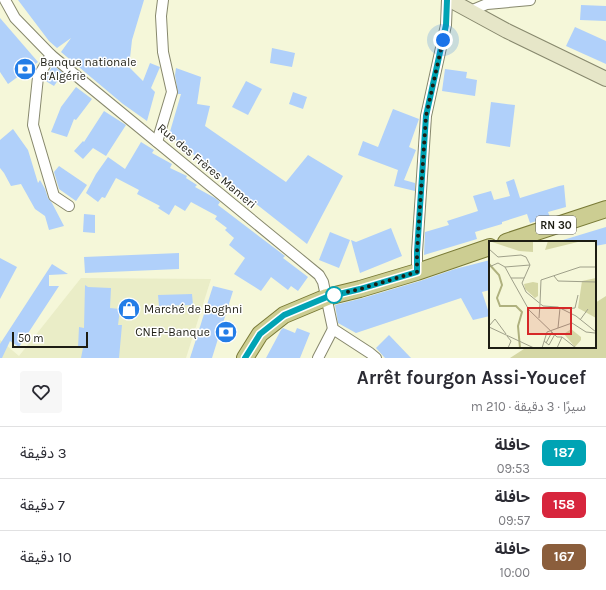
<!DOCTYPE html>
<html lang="ar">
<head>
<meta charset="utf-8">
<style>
  :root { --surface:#fff; --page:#f7f7f7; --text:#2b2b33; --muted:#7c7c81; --line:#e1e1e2 }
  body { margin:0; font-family:Karla,"Noto Sans Arabic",sans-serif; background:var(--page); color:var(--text); direction:rtl; height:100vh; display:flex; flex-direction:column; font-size:15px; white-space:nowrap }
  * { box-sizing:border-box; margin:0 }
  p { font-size:13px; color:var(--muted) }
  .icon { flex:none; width:22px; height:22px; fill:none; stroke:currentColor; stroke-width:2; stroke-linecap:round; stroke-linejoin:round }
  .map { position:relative; height:358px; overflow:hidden; direction:ltr }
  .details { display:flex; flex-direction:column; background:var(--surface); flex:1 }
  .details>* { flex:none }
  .badge { padding:0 8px; border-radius:6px; font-size:14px; line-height:26px }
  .scale { position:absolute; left:12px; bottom:10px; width:76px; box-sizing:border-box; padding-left:4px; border:2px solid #1d1d13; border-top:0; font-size:11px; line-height:14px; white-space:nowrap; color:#1d1d13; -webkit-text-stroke:3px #fff; paint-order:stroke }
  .you { position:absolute; width:20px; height:20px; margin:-10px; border:3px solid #fff; border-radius:50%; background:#1a73e8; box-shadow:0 0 0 6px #1a73e833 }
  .map>.badge { position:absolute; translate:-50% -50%; box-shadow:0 0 0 2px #fff }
  .round { display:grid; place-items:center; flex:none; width:42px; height:42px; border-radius:4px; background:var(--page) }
  .headline { display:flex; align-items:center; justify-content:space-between; height:68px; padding:0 20px }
  h1 { font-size:19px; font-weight:700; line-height:30px }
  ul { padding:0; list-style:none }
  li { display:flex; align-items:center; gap:12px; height:52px; padding:0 20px; border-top:1px solid var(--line) }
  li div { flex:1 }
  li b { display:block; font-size:15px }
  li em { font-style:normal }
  li .badge { min-width:44px; font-weight:700; text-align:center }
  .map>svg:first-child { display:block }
  .built { fill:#eaedc7 }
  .green { fill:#d5d7a5 }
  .building { fill:#b0d0fa }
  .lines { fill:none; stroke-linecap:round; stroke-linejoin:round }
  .street-casing { stroke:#87886d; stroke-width:12 }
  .secondary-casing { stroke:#87886d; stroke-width:16 }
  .primary-casing { stroke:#797a36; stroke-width:18 }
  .street { stroke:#fff; stroke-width:10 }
  .secondary { stroke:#e6e6c8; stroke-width:14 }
  .primary { stroke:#cccd92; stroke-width:16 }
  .line-casing { stroke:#fff; stroke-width:9 }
  .line { stroke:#00a3b4; stroke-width:6 }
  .walk { stroke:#1d1d13; stroke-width:4; stroke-dasharray:0 7.2 }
  .stop-dot { fill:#fff; stroke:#00a3b4; stroke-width:2 }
  .labels { text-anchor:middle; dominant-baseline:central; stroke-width:3; stroke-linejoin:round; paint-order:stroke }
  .shield { fill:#fff; stroke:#61615a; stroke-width:1 }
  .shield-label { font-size:11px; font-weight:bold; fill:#1d1d13 }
  .poi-label { font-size:12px; fill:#1d1d13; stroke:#fff; text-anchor:start }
  .street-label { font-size:12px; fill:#1d1d13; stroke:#fff }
  .inset-river { fill:none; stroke:#afb17e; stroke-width:2 }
  .inset-road { fill:none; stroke:#9fa08a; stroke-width:1 }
  .view { fill:#d62828; fill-opacity:0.15; stroke:#d62828; stroke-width:2 }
  .inset-edge { fill:none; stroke:#1d1d13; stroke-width:2 }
</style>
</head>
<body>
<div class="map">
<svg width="606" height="358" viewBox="0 0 606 358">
  <rect width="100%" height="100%" fill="#f5f7d9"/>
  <!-- built -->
  <path class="built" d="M81 278 211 279 186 358H0V340L19 356Z"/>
  <!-- green -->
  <path class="green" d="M606 296V358H510L527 347H595V303Z"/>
  <!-- building -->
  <g class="building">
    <path d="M18 0H144L132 40 129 67 143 81 150 63 160 67 151 88 155 92 147 121 123 104 61 52 71 38 57 48 49 41Z"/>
    <path d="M581 5 606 6V21L580 20Z"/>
    <path d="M0 18 38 62 8 84 0 72Z"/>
    <path d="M575 27 606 41V64L566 46Z"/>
    <path d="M272 48 295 53 292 67 270 63Z"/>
    <path d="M53 65 63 73 54 86 44 80Z"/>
    <path d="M176 68 201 77 197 104 210 106 205 126 286 182 308 155 343 176 307 244 169 135 181 94H178L175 75Z"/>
    <path d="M445 69 467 72 466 78 477 80 475 96 442 91Z"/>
    <path d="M246 81 262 89 248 115 232 107Z"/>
    <path d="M76 87 92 99 76 120 74 119 67 137 51 132 61 107Z"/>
    <path d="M293 92 307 97 303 109 289 104Z"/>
    <path d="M491 102 515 105 510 147 486 143Z"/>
    <path d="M393 109 419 119 409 147 416 150 404 180 415 183V191L394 186 398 170 358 155 363 141 378 147Z"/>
    <path d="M104 111 126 125 106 156 93 148 83 159 74 151 83 141 84 142Z"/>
    <path d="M13 129 28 150 38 183 40 180 45 189 48 198 52 203 64 226 49 230 45 216 35 209 21 184 11 186 4 173 0 168V140Z"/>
    <path d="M141 142 154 150 152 153 172 164 170 168 187 176 186 178 197 185 195 187 215 198 220 202 218 205 285 256 283 258 308 277 298 291 291 286 288 290 271 277 261 291 234 274 245 258 229 245 234 238 225 230 227 228 215 219 217 216 191 202 185 211 175 205 169 215 158 208 160 206 137 194 139 190 116 178 105 198 102 197 98 202 86 193 96 174 108 157 125 169Z"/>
    <path d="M59 166 87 185 76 201 59 189 54 172Z"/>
    <path d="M514 179 520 198 559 186 564 185 566 207 548 212 550 217 530 223 527 214 502 222V224L475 232 477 239 424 255 425 232 449 225 447 221 478 211 473 196 491 191 494 200 510 196 506 182Z"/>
    <path d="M84 214 95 215V233L83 232Z"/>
    <path d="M606 227V244L595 246V242H563V240Z"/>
    <path d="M391 228 402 256 360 273 351 240 356 242Z"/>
    <path d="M330 232 350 240 339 268 319 260Z"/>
    <path d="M179 253V269L85 273 84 257Z"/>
    <path d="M0 258 17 267 0 299Z"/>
    <path d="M490 260V290L482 292 490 316 473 320 461 298 356 333 338 323 335 305 363 298 420 281 455 269Z"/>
    <path d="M52 264 68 274 49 275V286H59L19 347 10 341 2 358H0V344Z"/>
    <path d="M85 285 88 287 111 288 110 308 120 309 118 325H122L119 358H81L83 348H78L79 327 84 328Z"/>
    <path d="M213 286 233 291 212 358H190Z"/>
    <path d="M192 294 193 305 159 306 158 295Z"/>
    <path d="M283 328 295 333 297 328 310 333 300 358H266L281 330Z"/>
    <path d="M389 335 411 358H385L376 348Z"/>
  </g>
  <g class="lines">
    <!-- street casing -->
    <g class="street-casing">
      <g id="street">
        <path d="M5 0 15 18 51 55 319 275 323 282 333 329 370 353 376 358"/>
        <path d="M470 11 487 4 530 0"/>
        <path d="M51 55 38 77 33 125 54 196 69 206"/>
        <path d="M157 142 172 92 163 52 161 16 163 0"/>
        <path d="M417 272V252L426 116 446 25 447 0"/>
        <path d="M318 358 333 329"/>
      </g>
    </g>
    <!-- secondary casing -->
    <g class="secondary-casing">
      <path id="secondary" d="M450 0 507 31 606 79"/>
    </g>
    <!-- primary casing -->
    <g class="primary-casing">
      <g id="primary">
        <path d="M506 242 606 209"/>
        <path d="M245 358 260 334 284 315 327 297 360 289 417 272 490 247"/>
      </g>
    </g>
    <!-- street -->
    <use href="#street" class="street"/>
    <!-- secondary -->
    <use href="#secondary" class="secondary"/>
    <!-- primary -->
    <use href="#primary" class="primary"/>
  </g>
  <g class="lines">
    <!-- line casing -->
    <g class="line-casing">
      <path id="line" d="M245 358 260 334 284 315 327 297 360 289 417 272V252L426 116 446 25 447 0"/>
    </g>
    <!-- line -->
    <use href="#line" class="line"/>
    <!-- walk -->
    <path class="walk" d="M334 295 360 289 417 272V252L426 116 443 40"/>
  </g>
  <!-- icons -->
  <defs>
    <g id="bank-disc" transform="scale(1.15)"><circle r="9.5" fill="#237de7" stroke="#fff"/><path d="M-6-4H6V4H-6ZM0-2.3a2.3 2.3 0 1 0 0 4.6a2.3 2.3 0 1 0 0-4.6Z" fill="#fff"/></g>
    <g id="shop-disc" transform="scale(1.15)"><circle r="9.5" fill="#237de7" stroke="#fff"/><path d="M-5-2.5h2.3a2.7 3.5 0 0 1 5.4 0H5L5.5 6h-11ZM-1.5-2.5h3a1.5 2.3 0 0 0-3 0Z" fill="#fff"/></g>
  </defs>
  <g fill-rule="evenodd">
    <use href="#bank-disc" x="25" y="69"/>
    <use href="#shop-disc" x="129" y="309"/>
    <use href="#bank-disc" x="226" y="332"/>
  </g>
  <!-- markers -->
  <circle class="stop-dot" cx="334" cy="295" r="8"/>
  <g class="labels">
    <!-- shield labels -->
    <rect class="shield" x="536" y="216" width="40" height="18" rx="3"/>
    <g class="shield-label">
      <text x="556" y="225">RN 30</text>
    </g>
    <!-- poi labels -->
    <g class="poi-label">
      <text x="40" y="62">Banque nationale<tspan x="40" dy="14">d'Algérie</tspan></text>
      <text x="144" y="309">Marché de Boghni</text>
      <text x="210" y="332" text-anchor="end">CNEP-Banque</text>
    </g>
    <!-- street labels -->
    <g class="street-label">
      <text transform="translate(207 166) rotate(40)">Rue des Frères Mameri</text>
    </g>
  </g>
  <!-- overview -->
  <g transform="translate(489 241)">
    <rect width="107" height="107" fill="#f5f7d9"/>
    <path d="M0 0H44V11L30 10ZM59 0H93L56 9ZM107 37V77L89 67 93 40ZM44 41 49 42V55L46 57 36 48 35 43ZM82 88 92 96V99L86 106 75 93Z" fill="#d5d7a5"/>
    <path class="inset-river" d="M0 23 10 34 13 44 8 57 11 65H27L33 71 29 85 31 107"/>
    <path class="inset-road" d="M0 8 9 16 32 14 37 16 41 24 33 42 37 51 54 65 69 66 87 75 107 91M0 26 9 22 16 26 22 37M16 26 41 24M65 35 69 40 107 41M35 37H22L40 69 68 96H73L68 107M51 62 52 39 91 26H107M73 68 86 67 89 54M50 77 51 63M91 79 99 68M0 85 6 78 17 93M0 86 45 107M69 87 71 67M18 95 22 100 19 107M73 96 87 107M55 100 60 104 66 93M57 102 63 91M53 107 58 91 83 82 97 91 106 92"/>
    <path class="view" d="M39 67H82V93H39Z"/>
    <rect width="107" height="107" class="inset-edge"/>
  </g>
</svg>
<div class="scale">50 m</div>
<div class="you" style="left:443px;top:40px"></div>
</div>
<section class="details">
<div class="headline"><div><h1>Arrêt fourgon Assi-Youcef</h1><p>سيرًا · 3 دقيقة · 210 m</p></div><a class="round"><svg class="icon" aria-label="heart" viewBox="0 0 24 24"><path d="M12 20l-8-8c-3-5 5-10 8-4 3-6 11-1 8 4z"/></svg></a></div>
<ul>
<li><span class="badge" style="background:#00a3b4;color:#fff">187</span><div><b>حافلة</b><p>09:53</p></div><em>3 دقيقة</em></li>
<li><span class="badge" style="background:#d7263d;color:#fff">158</span><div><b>حافلة</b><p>09:57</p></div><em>7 دقيقة</em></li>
<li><span class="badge" style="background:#8b5e3c;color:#fff">167</span><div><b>حافلة</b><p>10:00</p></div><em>10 دقيقة</em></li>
</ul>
</section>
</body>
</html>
